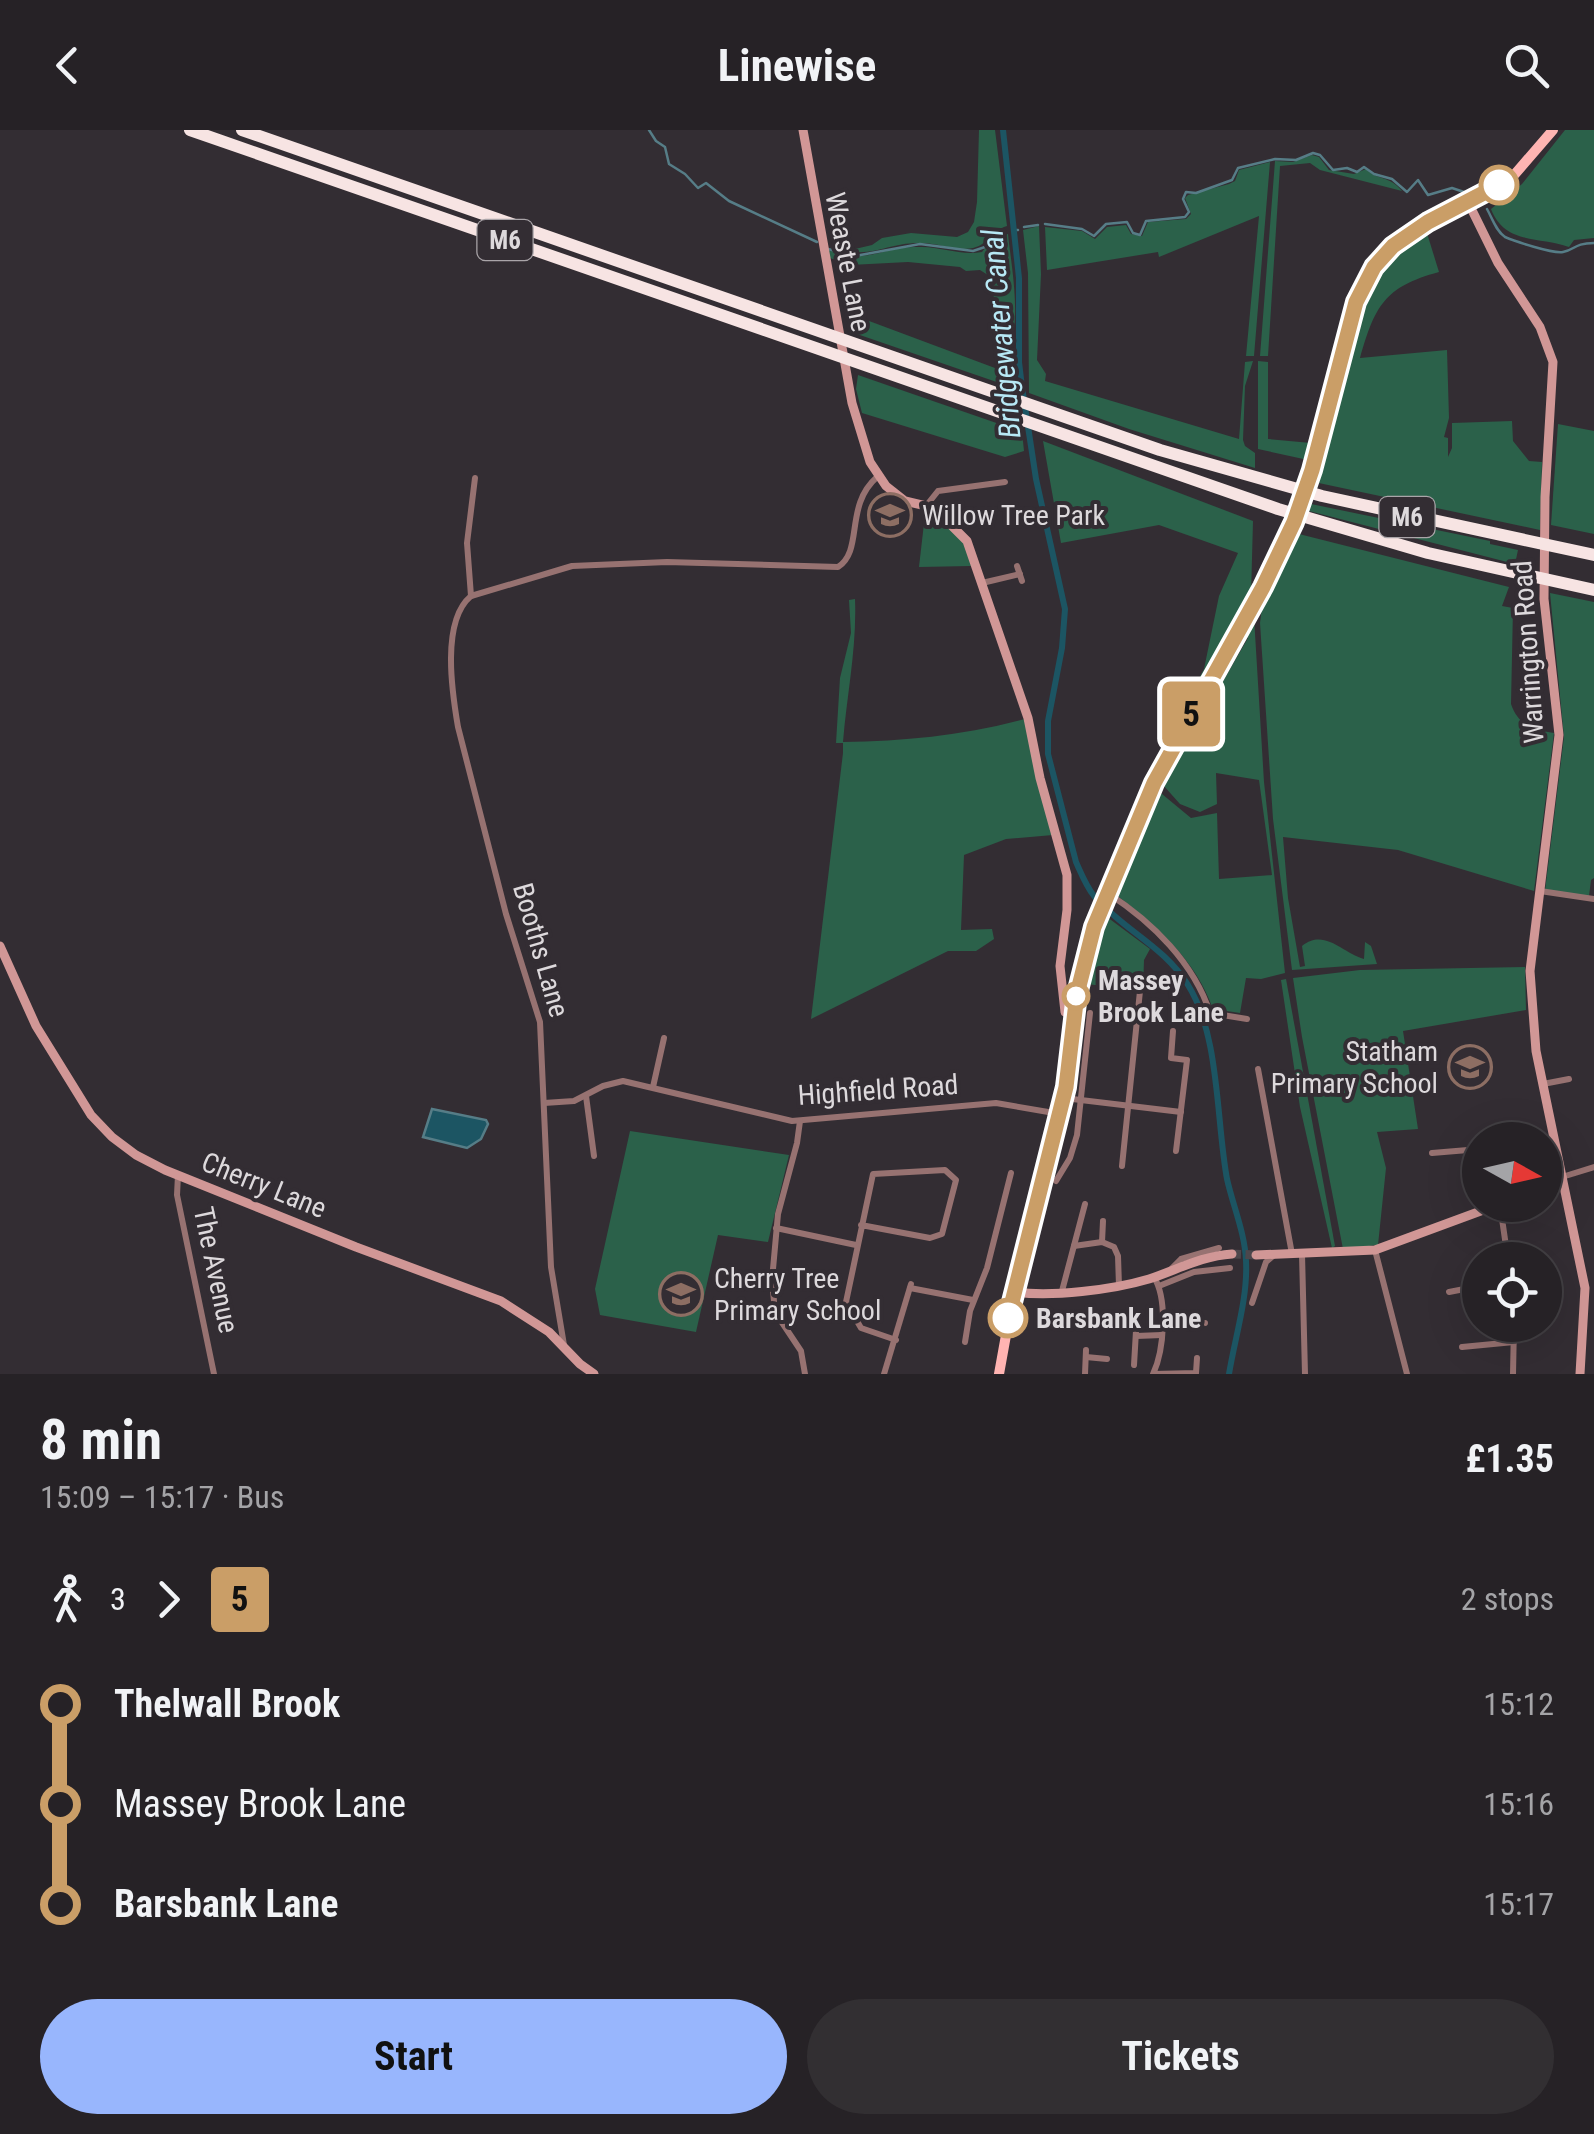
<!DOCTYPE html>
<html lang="en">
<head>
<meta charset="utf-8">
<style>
  :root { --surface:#262226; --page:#322f32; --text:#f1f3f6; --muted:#a4a4a7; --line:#423f43; --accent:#98b6fd }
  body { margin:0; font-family:"Roboto Condensed",sans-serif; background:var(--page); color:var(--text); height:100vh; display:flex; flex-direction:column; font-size:38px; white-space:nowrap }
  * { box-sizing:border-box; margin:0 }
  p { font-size:32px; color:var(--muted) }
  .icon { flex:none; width:55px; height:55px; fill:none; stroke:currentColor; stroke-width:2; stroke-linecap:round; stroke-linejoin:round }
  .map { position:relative; height:1244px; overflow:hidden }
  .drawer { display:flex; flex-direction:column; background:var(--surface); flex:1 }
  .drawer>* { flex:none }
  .badge { padding:0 20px; border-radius:8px; font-size:35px; line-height:65px }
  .needle { width:65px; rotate:98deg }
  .tools { position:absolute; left:1462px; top:992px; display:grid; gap:20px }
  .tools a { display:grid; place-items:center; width:100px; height:100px; border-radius:50%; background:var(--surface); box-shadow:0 10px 40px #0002,0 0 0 2px var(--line); font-size:50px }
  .map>.badge { position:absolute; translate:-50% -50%; box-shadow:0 0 0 5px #fff }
  .legs { display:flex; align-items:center; gap:15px; height:110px; padding:0 40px; font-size:32px }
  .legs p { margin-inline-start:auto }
  .headline { display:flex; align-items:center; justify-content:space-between; height:170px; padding:0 40px }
  h1 { font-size:55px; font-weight:700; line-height:75px }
  .action { display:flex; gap:20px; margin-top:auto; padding:20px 40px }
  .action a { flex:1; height:115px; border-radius:60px; background:var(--accent); color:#111; font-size:40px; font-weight:700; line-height:115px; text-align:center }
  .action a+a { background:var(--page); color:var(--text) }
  ul { padding:0 40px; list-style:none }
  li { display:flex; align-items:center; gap:35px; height:100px; font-size:38px }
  li i { display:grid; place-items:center; width:15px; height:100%; margin:0 12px; background:currentColor }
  li i::after { content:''; width:25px; height:25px; margin:-12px; border:8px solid; border-radius:50%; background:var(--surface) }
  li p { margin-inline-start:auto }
  li:first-child i { background:linear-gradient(#0000 50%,currentColor 0) }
  li:last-child i { background:linear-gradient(currentColor 50%,#0000 0) }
  header { display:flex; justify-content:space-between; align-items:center; height:130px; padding:0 40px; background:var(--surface); font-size:45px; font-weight:700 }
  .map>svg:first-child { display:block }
  .green { fill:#2b614a }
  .water { fill:#1c5563; stroke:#567d87; stroke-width:2.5 }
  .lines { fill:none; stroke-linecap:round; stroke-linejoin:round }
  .stream { stroke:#567d87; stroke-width:2.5 }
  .canal { stroke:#1c5563; stroke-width:6 }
  .secondary-tunnel { stroke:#4c474c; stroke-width:9; stroke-dasharray:9 4.5; stroke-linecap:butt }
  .street { stroke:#977271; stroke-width:6 }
  .secondary { stroke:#d19796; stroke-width:9 }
  .primary { stroke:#ffb4b2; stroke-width:10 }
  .highway { stroke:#f7e4e3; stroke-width:12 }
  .line-1-casing { stroke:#fff; stroke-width:22 }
  .line-1 { stroke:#ca9e67; stroke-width:15 }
  .stop-1-dot { fill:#fff; stroke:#ca9e67; stroke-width:5 }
  .labels { text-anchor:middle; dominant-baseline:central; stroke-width:8; stroke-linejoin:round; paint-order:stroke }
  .shield { fill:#332d33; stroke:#aaa5a9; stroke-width:2.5 }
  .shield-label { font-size:25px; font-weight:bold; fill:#ddd9dc }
  .street-label { font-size:28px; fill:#ddd9dc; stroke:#332d33 }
  .poi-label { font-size:28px; fill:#ddd9dc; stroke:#332d33; text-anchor:start }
  .stop-label { font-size:28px; font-weight:bold; fill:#ddd9dc; stroke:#332d33; text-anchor:start }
  .water-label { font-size:30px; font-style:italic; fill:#b7e8f5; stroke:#332d33 }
</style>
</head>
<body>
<header><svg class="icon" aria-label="back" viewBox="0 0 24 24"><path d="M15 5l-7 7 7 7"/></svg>Linewise<svg class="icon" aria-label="search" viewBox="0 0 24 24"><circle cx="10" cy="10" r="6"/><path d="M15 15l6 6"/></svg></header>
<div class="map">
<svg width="1594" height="1244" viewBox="0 0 1594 1244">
  <rect width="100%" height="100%" fill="#332d33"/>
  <!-- green -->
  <g class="green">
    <path d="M979 0H995L1007 96C990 101 989 113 976 117 959 123 939 113 922 113 883 112 875 131 830 117L855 119 872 115 882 108 911 103 957 107 968 102 974 92 977 72Z"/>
    <path d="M1565 0H1594V108L1574 110 1569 117C1539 106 1505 115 1491 79L1522 54Z"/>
    <path d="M1312 25 1319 27 1329 40 1354 44 1366 39C1378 51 1389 45 1402 61L1320 40 1310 33 1280 36 1268 226H1260L1275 31 1293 32Z"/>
    <path d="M1270 32 1254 226H1246L1259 86 1159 127 1158 122 1047 140 1045 97 1082 101 1095 109 1107 97 1126 95 1131 104 1142 106 1148 92 1186 89 1191 84 1185 68 1188 65 1229 54 1235 51 1239 40Z"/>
    <path d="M1039 96 1041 144 1037 230 1046 244 1045 251 1239 309 1245 232 1253 231 1245 256 1243 310 1245 316 1255 323V338L1129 299 1029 263 1028 143 1023 100Z"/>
    <path d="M1426 100 1439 142C1384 157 1375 176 1360 228L1447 220 1449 288 1444 307 1448 308V327L1452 318V293L1512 291 1513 311 1529 331 1542 332 1540 400 1314 352 1355 197 1370 155 1392 127Z"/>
    <path d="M1008 104C1011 134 1023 196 1007 220L1012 226 1017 259 854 203 845 182 1011 244 1013 241 998 197 991 147 980 140 966 141 960 137 908 132 850 135 827 127 826 119C874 135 877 117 919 117 940 116 960 126 982 122L994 106Z"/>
    <path d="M1258 231 1268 232V309L1311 313 1308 330 1258 319Z"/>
    <path d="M858 245 1022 302 1024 321 1005 327 862 283 856 259Z"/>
    <path d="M1558 294 1594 301V404L1551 395Z"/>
    <path d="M1043 311 1253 391 1251 465 1170 611 1164 612 1204 539 1219 466 1238 423 1159 395 1061 413Z"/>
    <path d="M1311 374 1490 411V414L1518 420 1515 434 1309 381Z"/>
    <path d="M926 376 967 411 971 436 919 437Z"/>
    <path d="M1299 404 1509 457 1502 476 1513 478 1511 574C1518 595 1533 600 1554 603L1534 761 1398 720 1283 707 1288 768 1300 837 1305 836 1302 816C1325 798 1342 823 1364 829L1365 812 1371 816 1377 834 1292 840 1273 689 1260 493 1263 469Z"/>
    <path d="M1550 463 1594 472V748L1591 750 1589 766 1545 761 1564 607Z"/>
    <path d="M855 469C857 517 847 564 843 612 907 611 967 605 1028 588L1053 705 1006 709 964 725 961 800 992 799 994 809 976 821H948L811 889 843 623V613H836L840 548 851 503 849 470Z"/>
    <path d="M1254 487 1264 652 1285 843 1261 849 1246 848 1240 883 1213 879C1196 831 1159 798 1119 767V762L1158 664H1162L1191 688 1217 683 1219 749 1272 745 1259 650 1216 643 1217 674 1200 682 1180 674 1163 655 1248 508 1244 505Z"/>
    <path d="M1107 787 1150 819 1144 830 1143 861 1087 854Z"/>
    <path d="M1525 837 1526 880 1403 901 1418 999 1377 1002 1386 1038 1378 1115 1343 1119 1302 907 1293 848 1360 840Z"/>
    <path d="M1286 849 1335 1116 1332 1118 1300 977 1281 850Z"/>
    <path d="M630 1001 789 1025 768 1112 718 1105 696 1202 600 1185 595 1159Z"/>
  </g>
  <!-- water -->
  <path class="water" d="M432 979 486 990 488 994 481 1009 467 1018 423 1007Z"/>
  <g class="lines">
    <!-- stream -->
    <g class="stream">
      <path d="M649 0 656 11 665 17 669 34 685 44 698 58 706 53 729 71 817 112"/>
      <path d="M1487 79C1492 88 1496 101 1505 107 1514 111 1553 124 1563 122 1575 120 1574 113 1594 113"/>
      <path d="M1045 94 1082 99 1094 106 1106 94 1127 92 1133 103 1140 105 1146 91 1185 87 1189 82 1183 69 1186 62 1196 63 1232 50 1238 38 1275 29 1296 30 1313 23 1320 25 1333 40 1347 38 1357 42 1364 37 1374 44 1392 49 1407 62 1418 50 1428 65 1452 58 1470 64"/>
      <path d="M1024 97 1038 95"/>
      <path d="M1016 100H1018"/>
      <path d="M828 119 855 126 920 114 973 121 985 117 992 104 1002 101"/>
    </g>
    <!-- canal -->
    <path class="canal" d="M1003 0 1019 148V232L1022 257 1036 349 1065 479 1062 518 1048 591V624L1076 732C1081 743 1086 756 1094 766 1123 800 1164 816 1188 855 1220 906 1216 990 1227 1049 1233 1076 1245 1103 1246 1131 1248 1168 1235 1207 1229 1244"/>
    <!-- secondary-tunnel -->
    <path class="secondary-tunnel" d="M1232 1124 1256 1125"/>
    <!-- street -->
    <g class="street">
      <path d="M926 376 938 361 1005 352"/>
      <path d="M1017 436 1022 451"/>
      <path d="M982 453 1020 444"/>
      <path d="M471 466 467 413 475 348"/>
      <path d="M1540 761 1594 769"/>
      <path d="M1109 764C1152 792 1194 833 1210 883L1247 889"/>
      <path d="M1173 901 1171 928 1187 930 1176 1021"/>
      <path d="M1258 939 1292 1124"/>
      <path d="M1543 954 1569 949"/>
      <path d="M653 957 664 908"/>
      <path d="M586 966 594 1026"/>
      <path d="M1064 968 1181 982"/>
      <path d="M544 973 574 971 603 956 623 951 792 991 996 973 1060 984"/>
      <path d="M800 991 797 1013 778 1084 772 1150 775 1182 801 1221 805 1244"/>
      <path d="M1474 1019 1480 1041"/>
      <path d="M1432 1023 1480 1019"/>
      <path d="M1122 1036 1140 861"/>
      <path d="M178 1045 177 1065 214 1244"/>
      <path d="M1562 1047 1594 1037"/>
      <path d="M1056 1051 1070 1028 1077 1005 1090 883"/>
      <path d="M1500 1075 1508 1130"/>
      <path d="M861 1095 930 1108 942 1104 956 1050 945 1040 873 1044 846 1172 861 1198 896 1210"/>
      <path d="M776 1098 856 1115"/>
      <path d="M1102 1112 1103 1091"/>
      <path d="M1074 1116 1102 1112 1114 1117 1118 1126 1119 1156"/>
      <path d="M1375 1120 1407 1244"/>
      <path d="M1302 1124 1305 1244"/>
      <path d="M1172 1138 1181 1129 1219 1118"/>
      <path d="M1154 1147C1168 1170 1164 1221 1153 1244L1196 1243 1197 1228"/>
      <path d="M1159 1156 1194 1142 1230 1138"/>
      <path d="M910 1158 973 1170"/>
      <path d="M1062 1161 1085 1074"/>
      <path d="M1449 1162 1480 1156"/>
      <path d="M1252 1173 1266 1132 1273 1126"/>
      <path d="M1162 1196 1205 1193"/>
      <path d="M1136 1206 1162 1205"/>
      <path d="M965 1212 970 1181 987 1138 1011 1043"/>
      <path d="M564 1215 551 1137 540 892 506 784 458 597C452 562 441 491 471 466L572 436 667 432 838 437C864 420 844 376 877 347"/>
      <path d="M1462 1217 1514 1212"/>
      <path d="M1086 1227 1107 1229"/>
      <path d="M1134 1235 1136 1201"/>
      <path d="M884 1244 911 1154"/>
      <path d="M1085 1244 1086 1220"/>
      <path d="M1513 1244 1514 1195"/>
    </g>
    <!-- secondary -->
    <g class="secondary">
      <path d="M803 0 852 273 870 332 886 356 905 371 926 376 941 385 967 411 1028 588 1040 648 1067 745V780L1060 836 1065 882 1074 887"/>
      <path d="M1468 72 1498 133 1540 197 1553 232 1545 367 1544 469 1559 605 1530 841 1536 921 1585 1158 1580 1244"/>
      <path d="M0 816 36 896 91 985 112 1007 136 1025 165 1040 356 1117 501 1171 549 1202 580 1234 594 1244"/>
      <path d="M1545 1055 1562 1047"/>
      <path d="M1256 1125 1375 1120 1497 1075"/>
      <path d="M1015 1162C1052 1167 1112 1160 1149 1149 1177 1140 1201 1126 1232 1124"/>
    </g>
    <!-- primary -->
    <g class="primary">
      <path d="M1017 1152 1021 1149 1069 945 1077 864 1094 797 1154 653 1290 401 1312 340 1356 172 1375 137 1393 116 1428 92 1490 61 1515 44 1553 0"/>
      <path d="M999 1244 1016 1150"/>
    </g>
    <!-- highway -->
    <g class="highway">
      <path d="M190 0 1278 379 1428 423 1594 460"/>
      <path d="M242 0 1160 320 1322 366 1594 425"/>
    </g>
  </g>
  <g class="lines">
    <!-- line-1 casing -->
    <g class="line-1-casing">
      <path id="line-1" d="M1008 1188 1066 957 1077 864 1094 797 1154 653 1263 457 1294 392 1312 340 1356 172 1374 137 1393 116 1428 92 1499 55"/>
    </g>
    <!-- line-1 -->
    <use href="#line-1" class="line-1"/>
  </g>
  <!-- icons -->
  <defs>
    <g id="school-ring" transform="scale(2.25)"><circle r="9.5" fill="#332d33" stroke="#8d6e63" stroke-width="1.5"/><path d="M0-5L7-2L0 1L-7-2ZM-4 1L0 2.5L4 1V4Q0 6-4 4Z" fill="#8d6e63"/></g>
  </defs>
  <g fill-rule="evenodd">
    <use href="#school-ring" x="890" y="385"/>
    <use href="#school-ring" x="1470" y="937"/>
    <use href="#school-ring" x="681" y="1164"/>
  </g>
  <!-- markers -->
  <g class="stop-1-dot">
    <circle cx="1499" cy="55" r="18"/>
    <circle cx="1076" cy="866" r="12"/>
    <circle cx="1008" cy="1188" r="18"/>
  </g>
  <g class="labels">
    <!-- shield labels -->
    <g class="shield">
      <rect x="477.5" y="90" width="55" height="40" rx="8"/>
      <rect x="1379.5" y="367" width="55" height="40" rx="8"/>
    </g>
    <g class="shield-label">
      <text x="505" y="110">M6</text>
      <text x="1407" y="387">M6</text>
    </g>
    <!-- street labels -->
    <g class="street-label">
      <text transform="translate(848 132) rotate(79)">Weaste Lane</text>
      <text transform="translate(1528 522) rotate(-94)">Warrington Road</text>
      <text transform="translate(541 820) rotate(74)">Booths Lane</text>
      <text transform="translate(878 960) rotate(-4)">Highfield Road</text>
      <text transform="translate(264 1055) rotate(22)">Cherry Lane</text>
      <text transform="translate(216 1140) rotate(78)">The Avenue</text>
    </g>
    <!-- poi labels -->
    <g class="poi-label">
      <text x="922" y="385">Willow Tree Park</text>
      <text x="1438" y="921" text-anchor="end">Statham<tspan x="1438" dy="32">Primary School</tspan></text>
      <text x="714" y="1148">Cherry Tree<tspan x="714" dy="32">Primary School</tspan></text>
    </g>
    <!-- stop labels -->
    <g class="stop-label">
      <text x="1098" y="850">Massey<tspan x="1098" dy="32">Brook Lane</tspan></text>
      <text x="1036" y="1188">Barsbank Lane</text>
    </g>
    <!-- water labels -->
    <g class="water-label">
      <text transform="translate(1001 204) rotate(-95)">Bridgewater Canal</text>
    </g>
  </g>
</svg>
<div class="tools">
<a><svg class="needle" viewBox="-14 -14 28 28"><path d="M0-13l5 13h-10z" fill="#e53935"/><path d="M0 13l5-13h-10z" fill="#a4a4a7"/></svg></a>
<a><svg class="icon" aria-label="locate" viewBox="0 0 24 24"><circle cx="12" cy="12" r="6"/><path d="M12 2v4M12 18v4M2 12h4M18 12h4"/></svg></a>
</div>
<b class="badge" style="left:1191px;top:584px;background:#ca9e67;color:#111">5</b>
</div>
<section class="drawer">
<div class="headline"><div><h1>8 min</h1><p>15:09 – 15:17 · Bus</p></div><b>£1.35</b></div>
<div class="legs"><svg class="icon" aria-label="walk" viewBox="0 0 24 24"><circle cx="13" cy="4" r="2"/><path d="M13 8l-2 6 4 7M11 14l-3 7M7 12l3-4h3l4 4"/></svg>3<svg class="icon" aria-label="forward" viewBox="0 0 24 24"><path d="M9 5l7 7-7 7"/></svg><b class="badge" style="background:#ca9e67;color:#111">5</b><p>2 stops</p></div>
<ul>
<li><i style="color:#ca9e67"></i><b>Thelwall Brook</b><p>15:12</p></li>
<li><i style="color:#ca9e67"></i><span>Massey Brook Lane</span><p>15:16</p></li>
<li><i style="color:#ca9e67"></i><b>Barsbank Lane</b><p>15:17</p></li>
</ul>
<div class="action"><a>Start</a><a>Tickets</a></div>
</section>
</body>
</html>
